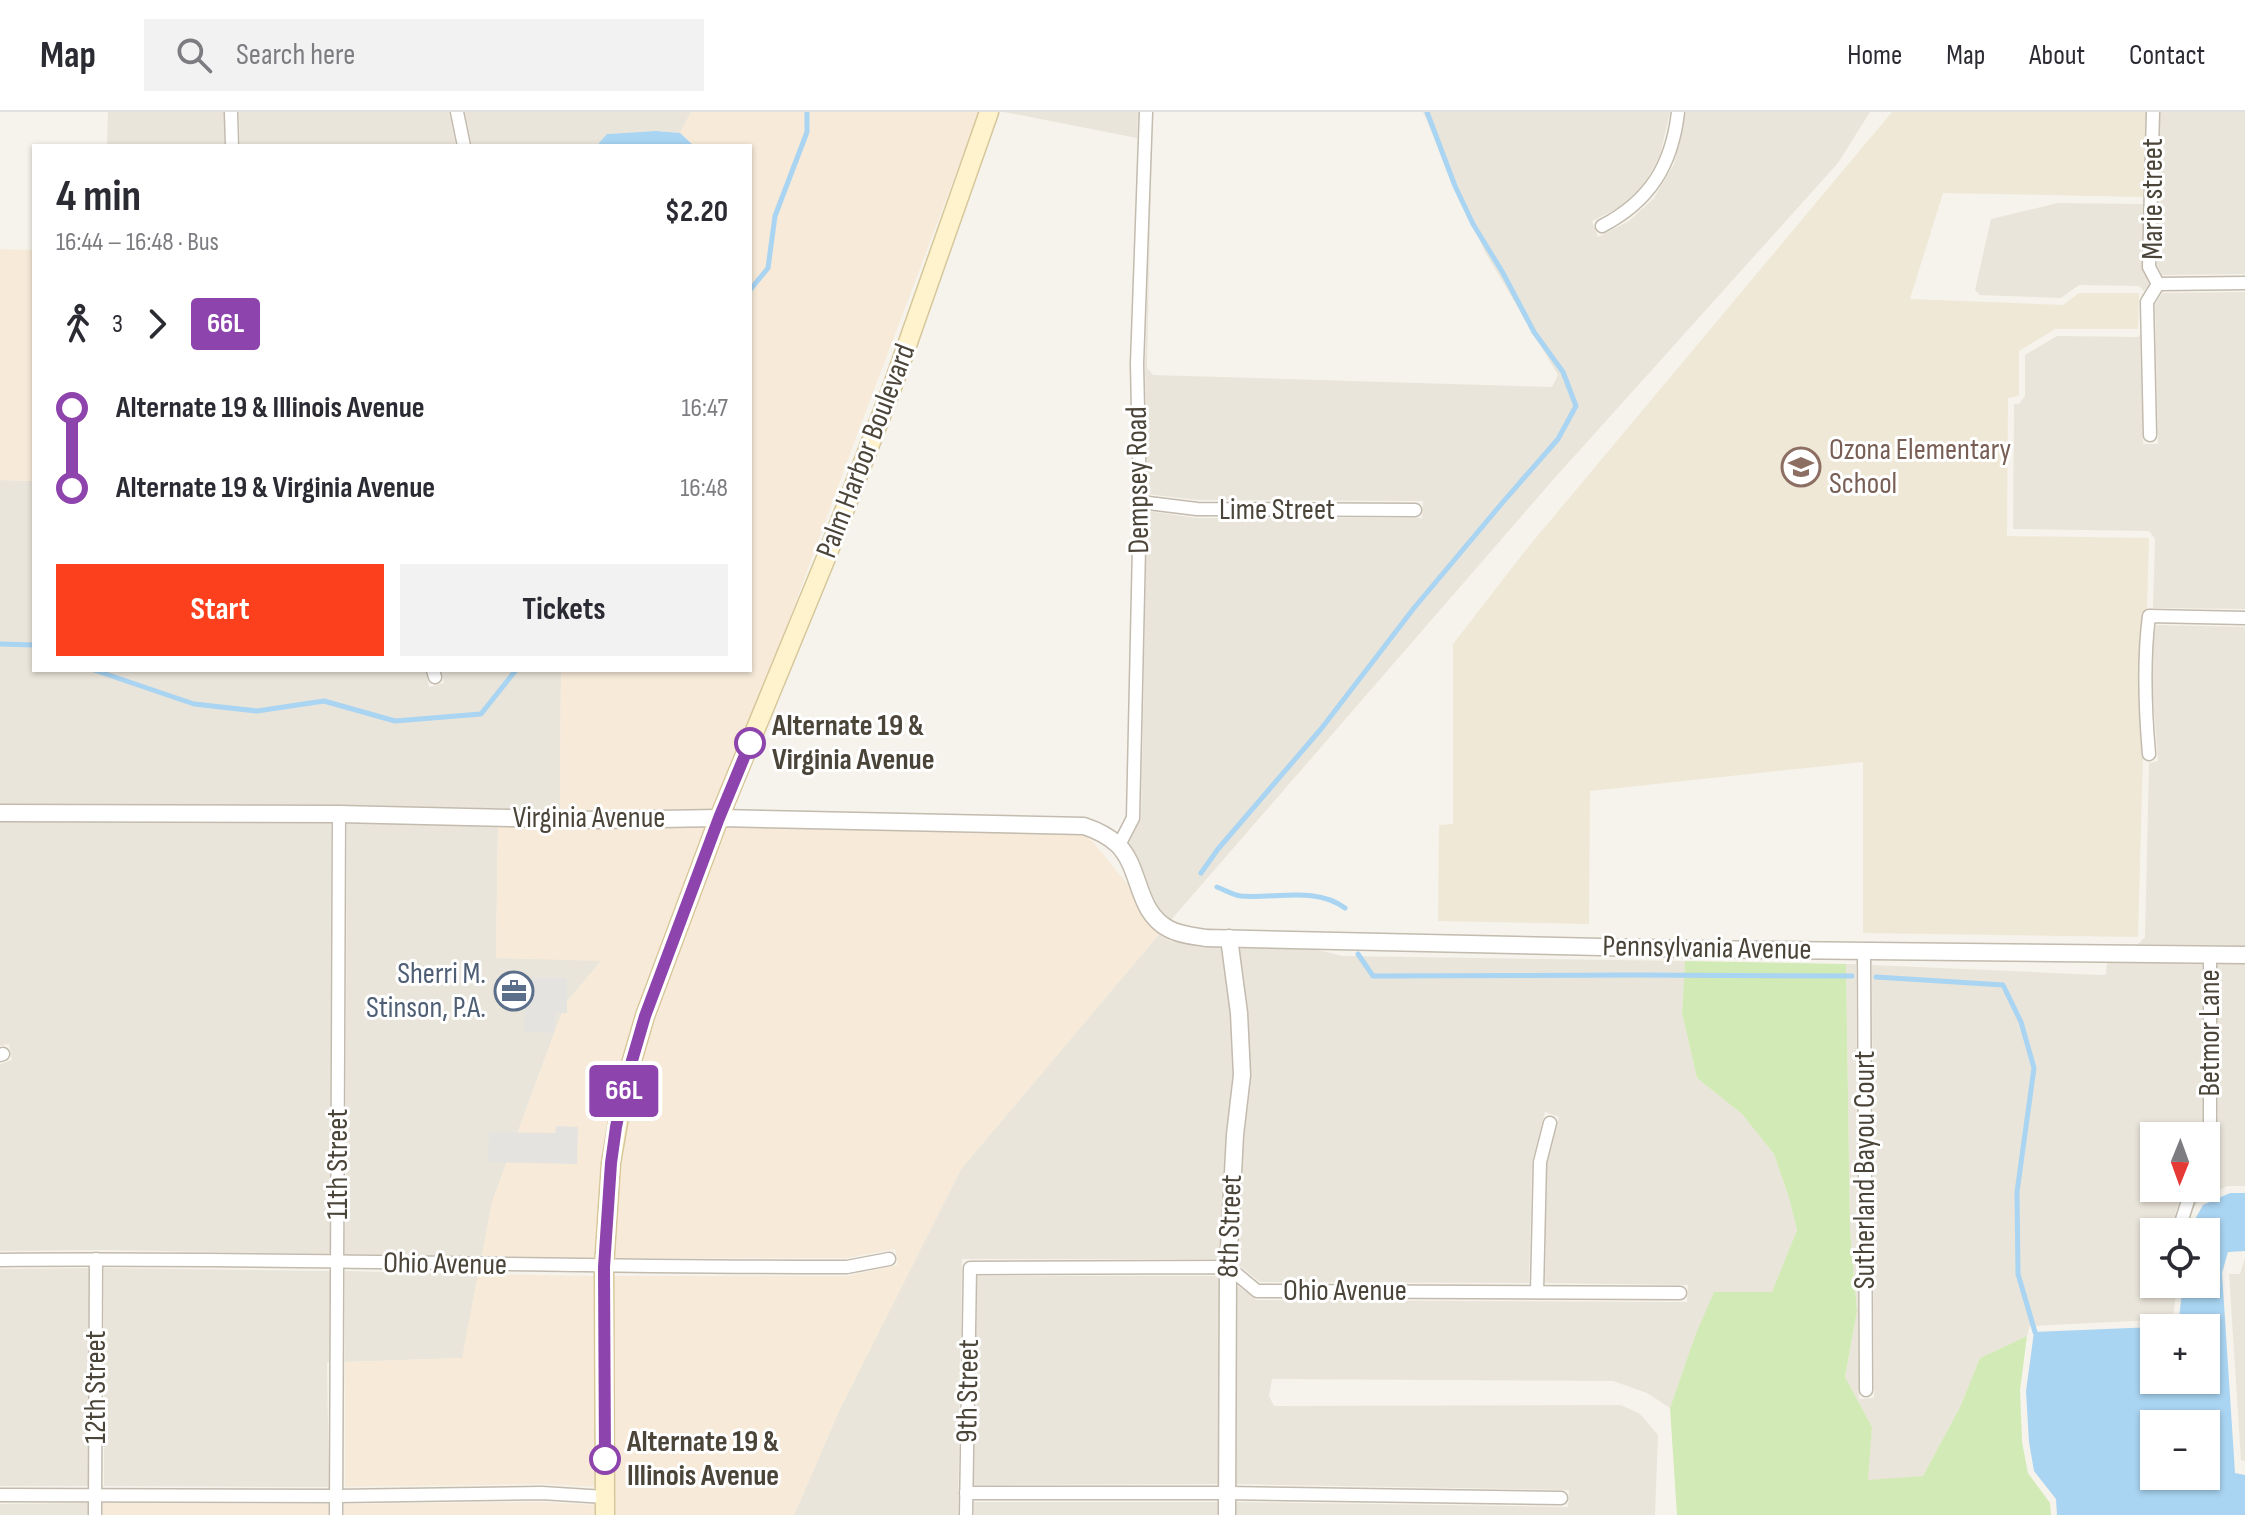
<!DOCTYPE html>
<html lang="en">
<head>
<meta charset="utf-8">
<style>
  :root { --surface:#fff; --page:#f2f2f3; --text:#2b2b33; --muted:#7c7c81; --line:#e1e1e2; --accent:#fc3f1d }
  body { margin:0; font-family:"Sofia Sans Condensed",sans-serif; background:var(--page); color:var(--text); height:100vh; display:flex; flex-direction:column; font-size:30px; white-space:nowrap }
  * { box-sizing:border-box; margin:0 }
  p { font-size:26px; color:var(--muted) }
  .icon { flex:none; width:44px; height:44px; fill:none; stroke:currentColor; stroke-width:2; stroke-linecap:round; stroke-linejoin:round }
  .map { position:relative; flex:1; overflow:hidden }
  .sheet { position:absolute; left:32px; top:32px; width:720px; height:528px; display:flex; flex-direction:column; background:var(--surface); border-radius:0px; box-shadow:0 2px 6px #0004 }
  .sheet>* { flex:none }
  .badge { padding:0 16px; border-radius:6px; font-size:28px; line-height:52px }
  .needle { width:52px; rotate:181deg }
  .tools { position:absolute; left:2140px; top:1010px; display:grid; gap:16px }
  .tools a { display:grid; place-items:center; width:80px; height:80px; border-radius:0px; background:var(--surface); box-shadow:0 2px 6px #0004; font-size:40px }
  .map>.badge { position:absolute; translate:-50% -50%; box-shadow:0 0 0 4px #fff }
  .legs { display:flex; align-items:center; gap:12px; height:88px; padding:0 24px; font-size:26px }
  .legs p { margin-inline-start:auto }
  .head { display:flex; align-items:center; justify-content:space-between; height:136px; padding:0 24px }
  h1 { font-size:44px; font-weight:700; line-height:60px }
  .button { display:flex; gap:16px; margin-top:auto; padding:16px 24px }
  .button a { flex:1; height:92px; border-radius:0px; background:var(--accent); color:#fff; font-size:32px; font-weight:700; line-height:92px; text-align:center }
  .button a+a { background:var(--page); color:var(--text) }
  ul { padding:0 24px; list-style:none }
  li { display:flex; align-items:center; gap:28px; height:80px; font-size:30px }
  li i { display:grid; place-items:center; width:12px; height:100%; margin:0 10px; background:currentColor }
  li i::after { content:''; width:20px; height:20px; margin:-10px; border:6px solid; border-radius:50%; background:var(--surface) }
  li p { margin-inline-start:auto }
  li:first-child i { background:linear-gradient(#0000 50%,currentColor 0) }
  li:last-child i { background:linear-gradient(currentColor 50%,#0000 0) }
  header { display:flex; align-items:center; gap:48px; box-sizing:border-box; height:112px; padding:0 40px; background:var(--surface); border-bottom:2px solid var(--line) }
  header strong { font-size:38px }
  nav { display:flex; gap:44px; margin-inline-start:auto; font-size:28px }
  .search { width:560px; height:72px; background:var(--page); display:flex; align-items:center; gap:20px; box-sizing:border-box; padding:0 28px; border-radius:0px; color:var(--muted); font-size:30px }
  .map>svg:first-child { display:block }
  .residential { fill:#eae5da }
  .commercial { fill:#f7ead8 }
  .education { fill:#efe8d6 }
  .green { fill:#d2eab5 }
  .parking { fill:#e5e3e0 }
  .water { fill:#a9d4f2; fill-rule:evenodd }
  .lines { fill:none; stroke-linecap:round; stroke-linejoin:round }
  .stream { stroke:#a9d4f2; stroke-width:5 }
  .minor-casing { stroke:#c2bbae; stroke-width:15 }
  .tertiary-casing { stroke:#c2bbae; stroke-width:19 }
  .secondary-casing { stroke:#d6c79b; stroke-width:21 }
  .minor { stroke:#fff; stroke-width:12 }
  .tertiary { stroke:#fff; stroke-width:16 }
  .secondary { stroke:#fff3cd; stroke-width:18 }
  .line-1-casing { stroke:#fff; stroke-width:18 }
  .line-1 { stroke:#8e44ad; stroke-width:12 }
  .stop-1-dot { fill:#fff; stroke:#8e44ad; stroke-width:4 }
  .labels { text-anchor:middle; dominant-baseline:central; stroke-width:6; stroke-linejoin:round; paint-order:stroke }
  .street-label { font-size:30px; fill:#4b4439; stroke:#fff }
  .education-label { font-size:30px; fill:#785e54; stroke:#fff; text-anchor:start }
  .stop-label { font-size:30px; font-weight:bold; fill:#4b4439; stroke:#fff; text-anchor:start }
  .service-label { font-size:30px; fill:#4e5e75; stroke:#fff; text-anchor:end }
</style>
</head>
<body>
<header>
<strong>Map</strong>
<div class="search"><svg class="icon" aria-label="search" viewBox="0 0 24 24"><circle cx="10" cy="10" r="6"/><path d="M15 15l6 6"/></svg>Search here</div>
<nav><a>Home</a><a>Map</a><a>About</a><a>Contact</a></nav>
</header>
<div class="map">
<svg width="2245" height="1403" viewBox="0 0 2245 1403">
  <rect width="100%" height="100%" fill="#f6f3ec"/>
  <!-- residential -->
  <g class="residential">
    <path d="M108 0H224V34H107Z"/>
    <path d="M239 0H449L456 34H240Z"/>
    <path d="M465 0H691L680 21 656 19 607 22 599 31V34H472Z"/>
    <path d="M1004 0H1138L1137 26Z"/>
    <path d="M1423 0H1670L1660 43 1643 74 1620 95 1592 109 1598 125 1629 109 1654 86 1674 52 1686 0H1870L1838 51 1552 369 1171 808 1156 794 1150 784 1128 733 1141 706 1147 399 1197 406H1422L1423 389 1198 388 1147 382 1145 252 1151 66 1147 256 1153 263 1552 275 1558 263 1485 140Z"/>
    <path d="M2160 0H2245V162L2162 163 2157 153Z"/>
    <path d="M2058 91 2143 92 2142 155 2149 172 2144 179 2139 174 2079 173 2061 186 1980 183 1975 178 1991 107Z"/>
    <path d="M2245 180V497L2153 496 2155 427 2149 419 2013 417 2014 292H2019L2025 284V243L2057 224 2138 225 2140 223 2143 332H2158L2155 193 2162 181Z"/>
    <path d="M0 368 34 369V558H426L429 575 444 571 441 558H561L560 698 347 693 0 692Z"/>
    <path d="M2156 513 2245 515V834L2108 832H2138L2145 825 2149 651 2158 649 2153 585V532Z"/>
    <path d="M0 710 331 711 330 1142 104 1138 0 1139V952L12 948 9 932 0 934Z"/>
    <path d="M347 711 498 714 496 846 602 848 565 892 492 1090 482 1144 345 1142Z"/>
    <path d="M1160 821 1161 824 1172 830 1173 828 1205 835H1222L1232 901 1234 962 1227 1023 1220 1147H962L958 1403H794L839 1299 961 1057Z"/>
    <path d="M1238 835 1318 838 1342 844 1685 849 1682 901 1697 966 1742 1002 1774 1042 1789 1086 1797 1118 1772 1181 1695 1224 1670 1296 1647 1281 1613 1269 1272 1267 1269 1284 1274 1294 1621 1293 1640 1302 1658 1323 1655 1403H1234V1390L1568 1395 1569 1378 1234 1372 1235 1172 1257 1188 1687 1190 1688 1173 1545 1171 1547 1051 1559 1005 1545 1000 1532 1050 1529 1171 1260 1170 1236 1151 1242 1024 1250 962 1247 899Z"/>
    <path d="M2107 850 2202 851 2203 1024H2154V1076H2183L2170 1120H2154V1172H2177L2173 1207 2030 1214 2027 1224 1980 1246 1960 1295 1923 1364 1867 1369 1872 1315 1845 1266 1857 1199 1850 1118 1846 852H1856L1859 1287 1874 1286 1872 853 2101 863 2106 862Z"/>
    <path d="M2217 851 2245 852V1074H2228L2201 1086 2192 1098 2200 1076H2206V1063L2215 1048 2218 1032Z"/>
    <path d="M2245 1146V1349L2241 1348 2229 1162H2240Z"/>
    <path d="M89 1156 88 1374H0V1157Z"/>
    <path d="M104 1156 330 1159 329 1250 327 1251 329 1375 104 1374Z"/>
    <path d="M345 1159 478 1162 463 1246 345 1250Z"/>
    <path d="M977 1164H1220L1219 1372 974 1373Z"/>
    <rect x="974" y="1390" width="245" height="13"/>
    <path d="M88 1391V1403H0V1392Z"/>
  </g>
  <!-- commercial -->
  <g class="commercial">
    <path d="M691 0H979L857 323 765 574 714 697 560 698 561 558H750V34H694L680 21Z"/>
    <path d="M0 137 34 138V369L0 368Z"/>
    <path d="M498 714 597 716 707 715 638 901 597 1146 482 1144 492 1090 565 892 601 849 496 846Z"/>
    <path d="M724 714 1082 722 1092 729 1129 774 1143 805 1160 821 961 1057 839 1299 794 1403H613L612 1164H847L898 1153 895 1137 847 1146H612L619 1051 631 979 652 908Z"/>
    <path d="M478 1162 596 1164 597 1375 542 1372 345 1375V1250L462 1246Z"/>
    <path d="M542 1390 597 1393V1403H344V1392Z"/>
    <path d="M103 1391 329 1392 328 1403H103Z"/>
  </g>
  <!-- education -->
  <path class="education" d="M1892 0H2146L2143 85 1943 81 1910 187 2063 193 2079 181H2139L2138 217H2055L2019 239V284L2008 286 2007 424 2149 426 2138 825 1863 821V650L1590 679 1589 812 1438 809 1439 713 1453 712V532L1529 434Z"/>
  <!-- green -->
  <path class="green" d="M1685 849 1846 852 1850 1118 1857 1199 1845 1265 1872 1315 1868 1368 1923 1364 1960 1295 1980 1246 2027 1224 2020 1278 2022 1330 2028 1361 2050 1391 2051 1403H1677L1670 1296 1695 1224 1714 1180H1772L1797 1118 1789 1086 1774 1042 1742 1002 1697 966 1682 901Z"/>
  <!-- parking -->
  <g class="parking">
    <path d="M525 865 567 866V901H555L554 921 524 920Z"/>
    <path d="M556 1014 578 1015 577 1052 488 1050 489 1020 555 1021Z"/>
  </g>
  <!-- water -->
  <g class="water">
    <path d="M656 19 680 21 694 34H599V31L607 22Z"/>
    <path d="M2230 1081H2245V1139L2228 1140 2222 1161 2235 1361 2245 1363V1403H2057L2056 1387 2034 1359 2029 1330 2026 1279 2034 1220 2178 1214 2183 1172H2206V1120H2189V1118L2203 1093ZM2154 1216H2206V1268H2154ZM2154 1312H2206V1364H2154Z"/>
  </g>
  <g class="lines">
    <!-- stream -->
    <g class="stream">
      <path d="M750 178 768 156 775 104 807 20V0"/>
      <path d="M0 532 34 533"/>
      <path d="M94 558 194 592 257 599 324 589 395 609 481 602 516 558"/>
      <path d="M1201 761 1218 737 1321 617 1414 496 1503 390 1558 327 1576 294 1563 260 1534 220 1503 161 1473 112 1455 74 1427 0"/>
      <path d="M1217 775C1225 778 1233 783 1241 784 1275 787 1316 774 1345 796"/>
      <path d="M1358 842 1373 864 1634 863 1852 864"/>
      <path d="M1876 865 2003 873 2021 910 2034 956 2017 1080 2018 1162 2035 1220"/>
    </g>
    <!-- minor casing -->
    <g class="minor-casing">
      <g id="minor">
        <path d="M231 0 232 34"/>
        <path d="M457 0 464 34"/>
        <path d="M2153 0 2149 155 2158 172"/>
        <path d="M1602 114C1650 89 1672 53 1678 0"/>
        <path d="M2158 172 2245 171"/>
        <path d="M2150 323 2147 190 2158 172"/>
        <path d="M1140 390 1197 397 1415 398"/>
        <path d="M433 558 435 565"/>
        <path d="M2149 642C2145 596 2143 550 2149 504L2245 506"/>
        <path d="M1119 733 1133 706 1140 390 1137 252 1146 0"/>
        <path d="M1864 839 1866 1278"/>
        <path d="M0 943 3 942"/>
        <path d="M2206 1047 2210 1032V842"/>
        <path d="M2178 1120 2192 1076"/>
        <path d="M0 1148C271 1145 543 1155 814 1155H847L889 1147"/>
        <path d="M1537 1180 1540 1050 1550 1011"/>
        <path d="M966 1381H1227L1561 1386"/>
        <path d="M0 1383 337 1384 542 1381 605 1385"/>
        <path d="M95 1403 96 1147"/>
        <path d="M336 1403 339 702"/>
        <path d="M966 1403 970 1156 1228 1155 1257 1179 1680 1181"/>
      </g>
    </g>
    <!-- tertiary casing -->
    <g class="tertiary-casing">
      <g id="tertiary">
        <path d="M0 701 339 702 599 708 719 706 1084 714C1096 718 1107 723 1117 732 1142 756 1135 799 1169 817 1180 823 1194 824 1206 826L1689 837 2245 843"/>
        <path d="M1227 1403 1228 1155 1235 1023 1242 963 1239 901 1229 826"/>
      </g>
    </g>
    <!-- secondary casing -->
    <g class="secondary-casing">
      <path id="secondary" d="M605 1403 604 1155 611 1051 624 976 645 904 719 706 826 446 893 273 989 0"/>
    </g>
    <!-- minor -->
    <use href="#minor" class="minor"/>
    <!-- tertiary -->
    <use href="#tertiary" class="tertiary"/>
    <!-- secondary -->
    <use href="#secondary" class="secondary"/>
  </g>
  <g class="lines">
    <!-- line-1 casing -->
    <g class="line-1-casing">
      <path id="line-1" d="M605 1347 604 1155 611 1051 616 1015 624 976 645 904 719 706 750 631"/>
    </g>
    <!-- line-1 -->
    <use href="#line-1" class="line-1"/>
  </g>
  <!-- icons -->
  <defs>
    <g id="school-ring" transform="scale(2)"><circle r="9.5" fill="#fff" stroke="#8d6e63" stroke-width="1.5"/><path d="M0-5L7-2L0 1L-7-2ZM-4 1L0 2.5L4 1V4Q0 6-4 4Z" fill="#8d6e63"/></g>
    <g id="office-ring" transform="scale(2)"><circle r="9.5" fill="#fff" stroke="#5c6f8a" stroke-width="1.5"/><path d="M-6-3h4V-5.5h4V-3h4V5H-6ZM-1-4.5V-3h2v-1.5ZM-6 0V1H6V0Z" fill="#5c6f8a"/></g>
  </defs>
  <g fill-rule="evenodd">
    <use href="#school-ring" x="1801" y="355"/>
    <use href="#office-ring" x="514" y="879"/>
  </g>
  <!-- markers -->
  <g class="stop-1-dot">
    <circle cx="750" cy="631" r="14"/>
    <circle cx="605" cy="1347" r="14"/>
  </g>
  <g class="labels">
    <!-- street labels -->
    <g class="street-label">
      <text transform="translate(2153 87) rotate(-90)">Marie street</text>
      <text transform="translate(866 339) rotate(-69)">Palm Harbor Boulevard</text>
      <text transform="translate(1138 368) rotate(-91)">Dempsey Road</text>
      <text x="1277" y="398">Lime Street</text>
      <text x="589" y="706">Virginia Avenue</text>
      <text transform="translate(1707 836) rotate(1)">Pennsylvania Avenue</text>
      <text transform="translate(2210 921) rotate(-90)">Betmor Lane</text>
      <text transform="translate(338 1052) rotate(-90)">11th Street</text>
      <text transform="translate(1865 1058) rotate(-90)">Sutherland Bayou Court</text>
      <text transform="translate(1230 1114) rotate(-88)">8th Street</text>
      <text transform="translate(445 1152) rotate(1)">Ohio Avenue</text>
      <text x="1345" y="1179">Ohio Avenue</text>
      <text transform="translate(96 1275) rotate(-90)">12th Street</text>
      <text transform="translate(968 1279) rotate(-89)">9th Street</text>
    </g>
    <!-- education labels -->
    <g class="education-label">
      <text x="1829" y="338">Ozona Elementary<tspan x="1829" dy="34">School</tspan></text>
    </g>
    <!-- stop labels -->
    <g class="stop-label">
      <text x="772" y="614">Alternate 19 &amp;<tspan x="772" dy="34">Virginia Avenue</tspan></text>
      <text x="627" y="1330">Alternate 19 &amp;<tspan x="627" dy="34">Illinois Avenue</tspan></text>
    </g>
    <!-- service labels -->
    <g class="service-label">
      <text x="486" y="862">Sherri M.<tspan x="486" dy="34">Stinson, P.A.</tspan></text>
    </g>
  </g>
</svg>
<div class="tools">
<a><svg class="needle" viewBox="-14 -14 28 28"><path d="M0-13l5 13h-10z" fill="#e53935"/><path d="M0 13l5-13h-10z" fill="#7c7c81"/></svg></a>
<a><svg class="icon" aria-label="locate" viewBox="0 0 24 24"><circle cx="12" cy="12" r="6"/><path d="M12 2v4M12 18v4M2 12h4M18 12h4"/></svg></a>
<a>+</a>
<a>−</a>
</div>
<b class="badge" style="left:624px;top:979px;background:#8e44ad;color:#fff">66L</b>
<section class="sheet">
<div class="head"><div><h1>4 min</h1><p>16:44 – 16:48 · Bus</p></div><b>$2.20</b></div>
<div class="legs"><svg class="icon" aria-label="walk" viewBox="0 0 24 24"><circle cx="13" cy="4" r="2"/><path d="M13 8l-2 6 4 7M11 14l-3 7M7 12l3-4h3l4 4"/></svg>3<svg class="icon" aria-label="forward" viewBox="0 0 24 24"><path d="M9 5l7 7-7 7"/></svg><b class="badge" style="background:#8e44ad;color:#fff">66L</b></div>
<ul>
<li><i style="color:#8e44ad"></i><b>Alternate 19 &amp; Illinois Avenue</b><p>16:47</p></li>
<li><i style="color:#8e44ad"></i><b>Alternate 19 &amp; Virginia Avenue</b><p>16:48</p></li>
</ul>
<div class="button"><a>Start</a><a>Tickets</a></div>
</section>
</div>
</body>
</html>
